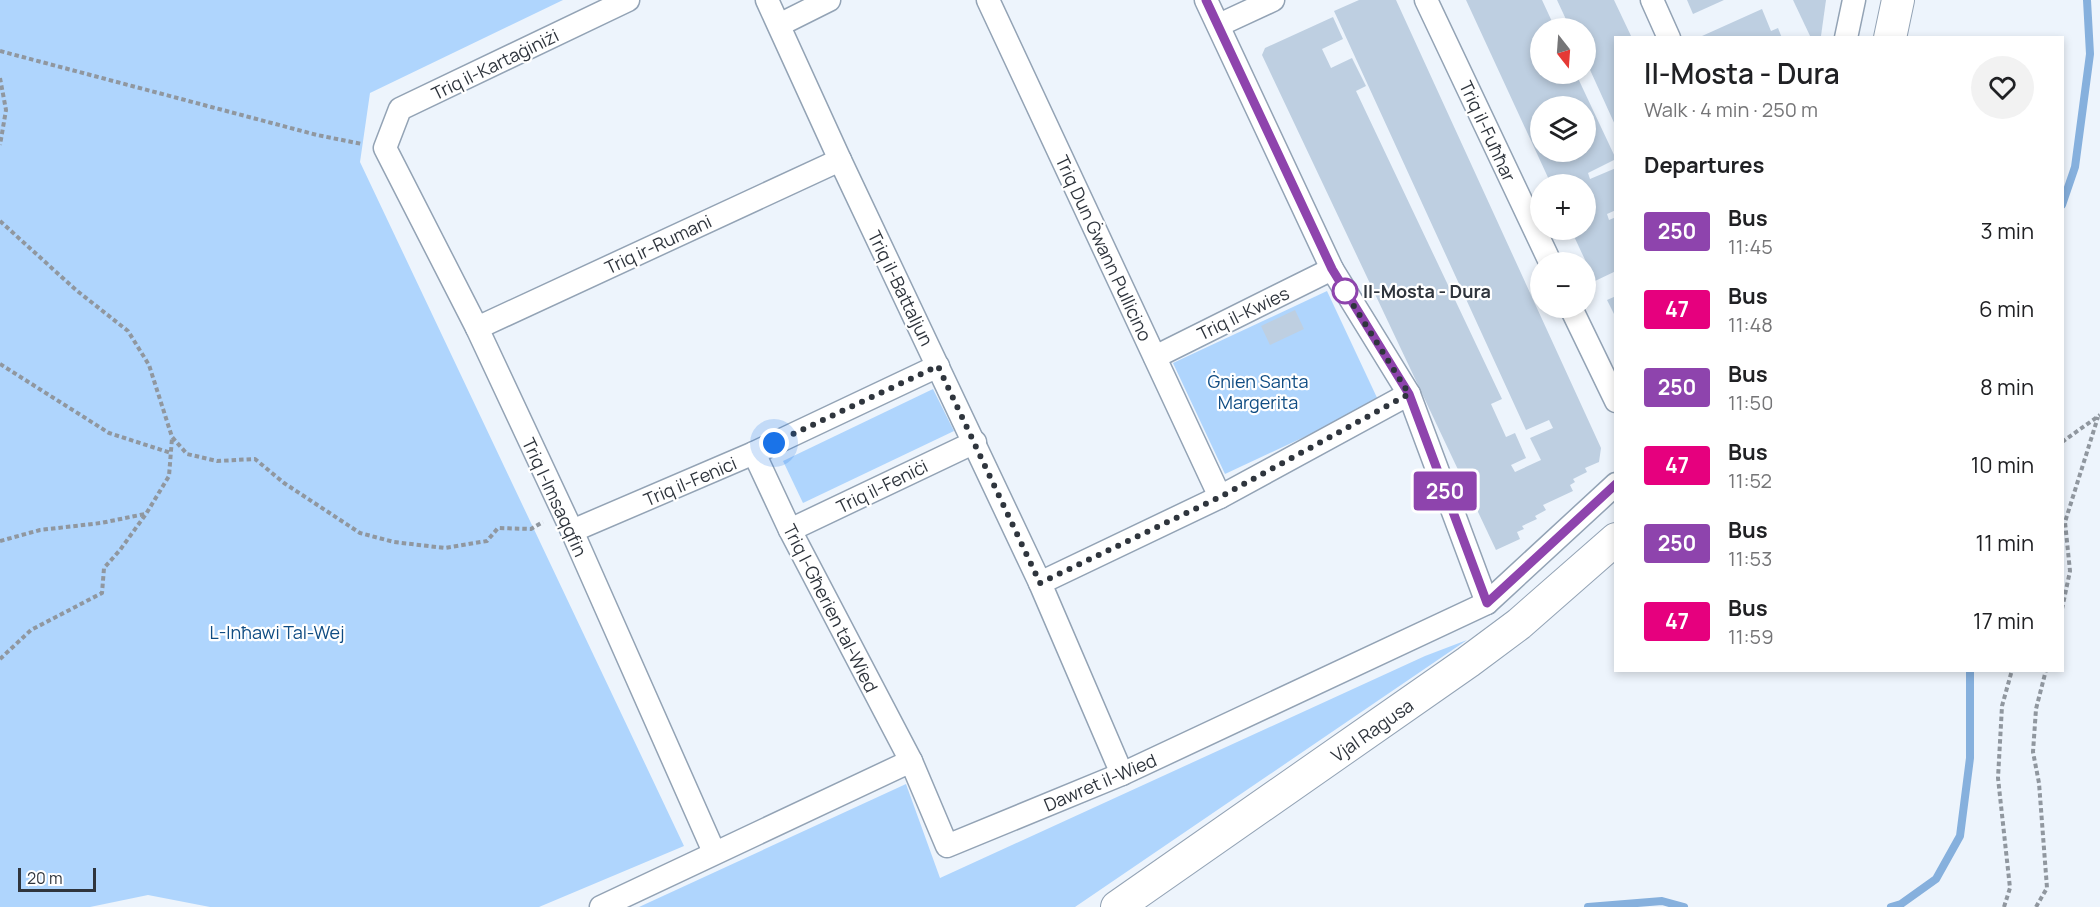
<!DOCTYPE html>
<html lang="en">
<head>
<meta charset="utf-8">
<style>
  :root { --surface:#fff; --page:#f2f2f2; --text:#202124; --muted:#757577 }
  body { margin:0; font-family:Manrope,sans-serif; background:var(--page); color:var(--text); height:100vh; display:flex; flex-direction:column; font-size:22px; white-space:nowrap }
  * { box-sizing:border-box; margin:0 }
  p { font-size:20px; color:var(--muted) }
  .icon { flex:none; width:33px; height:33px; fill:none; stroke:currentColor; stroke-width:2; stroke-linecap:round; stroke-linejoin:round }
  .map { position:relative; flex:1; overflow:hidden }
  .side { position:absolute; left:1614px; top:36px; width:450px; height:636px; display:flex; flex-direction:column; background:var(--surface); border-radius:0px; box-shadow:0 3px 9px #0003 }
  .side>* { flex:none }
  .badge { padding:0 12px; border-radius:4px; font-size:21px; line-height:39px }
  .needle { width:39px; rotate:163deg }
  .tools { position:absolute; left:1530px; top:18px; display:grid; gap:12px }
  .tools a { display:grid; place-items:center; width:66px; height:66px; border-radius:50%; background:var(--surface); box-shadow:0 3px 9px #0003; font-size:30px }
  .scale { position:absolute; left:18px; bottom:15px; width:78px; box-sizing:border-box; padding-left:6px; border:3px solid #2f353d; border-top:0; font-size:16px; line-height:21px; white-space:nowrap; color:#2f353d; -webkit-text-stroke:4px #fff; paint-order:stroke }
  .you { position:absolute; width:30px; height:30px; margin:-15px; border:4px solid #fff; border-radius:50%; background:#1a73e8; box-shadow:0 0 0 9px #1a73e833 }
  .map>.badge { position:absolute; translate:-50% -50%; box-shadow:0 0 0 3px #fff }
  h2 { padding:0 30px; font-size:22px; line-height:54px }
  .round { display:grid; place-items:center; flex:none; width:63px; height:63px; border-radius:32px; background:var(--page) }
  .head { display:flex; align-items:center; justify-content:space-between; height:102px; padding:0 30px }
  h1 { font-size:28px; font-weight:600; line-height:45px }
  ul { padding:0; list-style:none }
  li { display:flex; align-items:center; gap:18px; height:78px; padding:0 30px }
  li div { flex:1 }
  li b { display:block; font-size:22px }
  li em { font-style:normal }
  li .badge { min-width:66px; font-weight:700; text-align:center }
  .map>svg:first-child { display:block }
  .green { fill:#afd5fd }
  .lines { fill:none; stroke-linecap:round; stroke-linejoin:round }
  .stream { stroke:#86b0dd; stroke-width:8 }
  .building { fill:#becfe1; fill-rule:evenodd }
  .street-casing { stroke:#93a3b5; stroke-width:25 }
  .secondary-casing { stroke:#93a3b5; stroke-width:34 }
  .path { stroke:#90979f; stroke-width:4; stroke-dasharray:4.5 3; stroke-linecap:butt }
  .street { stroke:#fff; stroke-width:22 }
  .secondary { stroke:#fff; stroke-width:32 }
  .line-casing { stroke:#fff; stroke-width:14 }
  .line { stroke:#8e44ad; stroke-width:9 }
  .walk { stroke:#2f353d; stroke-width:6; stroke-dasharray:0 10.8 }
  .stop-dot { fill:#fff; stroke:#8e44ad; stroke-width:3 }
  .labels { text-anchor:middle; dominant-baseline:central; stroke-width:4.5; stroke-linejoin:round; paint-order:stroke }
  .street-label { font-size:18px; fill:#2f353d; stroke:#fff }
  .stop-label { font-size:18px; font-weight:bold; fill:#2f353d; stroke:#fff; text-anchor:start }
  .park-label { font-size:18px; fill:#0f4c83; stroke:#fff }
</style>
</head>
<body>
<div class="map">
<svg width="2100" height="907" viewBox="0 0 2100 907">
  <rect width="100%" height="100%" fill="#edf4fc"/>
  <!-- green -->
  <g class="green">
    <path d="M0 0H563L370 93 360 162 684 846 539 907H210L148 895 90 907H0Z"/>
    <path d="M1327 291 1379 402 1225 474 1173 363Z"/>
    <path d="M933 389 954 431 803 503 783 461Z"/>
    <path d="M1467 640 1075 907H639L906 784 940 878 1425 656Z"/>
  </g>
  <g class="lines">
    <!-- stream -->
    <g class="stream">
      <path d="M2062 205 2075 167 2090 54 2087 0"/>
      <path d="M1588 907 1662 901 1684 907"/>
      <path d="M1891 907 1901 904 1936 879 1960 836 1970 758V670"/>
    </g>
  </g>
  <!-- building -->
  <g class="building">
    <path d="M1359 0H1396L1601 448 1599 462 1585 468 1587 472 1573 479 1575 482 1570 485 1573 491 1543 505 1546 510 1535 516 1537 519 1522 526 1524 529 1517 532 1520 539 1496 550 1262 55 1265 48 1333 17 1343 39 1322 49 1331 68 1352 58 1366 86 1356 91 1502 399 1491 404 1506 437 1515 433 1526 458 1511 465 1515 472 1541 460 1530 438 1553 428 1549 420 1526 430 1334 11Z"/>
    <path d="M1466 0H1542L1555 28H1540V74H1576L1616 159 1588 173 1590 179 1616 168V210L1607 214 1609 220 1616 217V271L1595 281 1571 230H1586V184H1551ZM1540 106H1586V152H1540Z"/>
    <path d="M1557 0H1614L1632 38H1616V127L1586 61V28H1570Z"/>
    <path d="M1687 0H1724L1693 14Z"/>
    <path d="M1793 0H1826L1821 36 1811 38Z"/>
    <path d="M1762 9 1771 31 1778 28 1782 38H1703L1702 36Z"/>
    <path d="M1616 296V318L1607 300Z"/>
    <path d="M1295 310 1304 329 1270 345 1261 326Z"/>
  </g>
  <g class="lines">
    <!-- street casing -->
    <g class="street-casing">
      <g id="street">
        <path d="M628 0 400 109 385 148 477 328 572 531 714 852"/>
        <path d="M767 0 840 160 1040 583 1122 774"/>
        <path d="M988 0 1220 497"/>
        <path d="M1206 0 1332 269 1409 394 1487 603"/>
        <path d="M1426 0 1550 262"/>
        <path d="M1652 0 1669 38"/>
        <path d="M779 25 829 0"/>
        <path d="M1219 25 1273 0"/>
        <path d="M1846 38 1854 0"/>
        <path d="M1571 308 1616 401"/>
        <path d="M477 328 840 160"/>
        <path d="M1155 357 1332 269"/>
        <path d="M754 453 790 530 911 761"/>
        <path d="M790 530 975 442"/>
        <path d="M572 531 754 453 938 366"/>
        <path d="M1040 583 1220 497 1409 394"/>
        <path d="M601 907 911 761 947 846 1122 774 1487 603 1616 484"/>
      </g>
    </g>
    <!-- secondary casing -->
    <g class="secondary-casing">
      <g id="secondary">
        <path d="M1890 38 1898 0"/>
        <path d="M1117 907 1468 662 1519 624 1616 539"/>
      </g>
    </g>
    <!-- path -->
    <g class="path">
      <path d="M0 51 317 135 362 144"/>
      <path d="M0 78 6 110 0 145"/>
      <path d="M0 221 76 290 128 331 149 365 172 437 187 454 217 461 255 459 284 483 360 533 394 542 445 548 487 541 498 528 531 529 543 522"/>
      <path d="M0 364 109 433 171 453"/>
      <path d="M2062 442 2100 415"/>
      <path d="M0 541 40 530 101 523 145 514"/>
      <path d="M2062 609 2070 571 2065 522 2098 417"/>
      <path d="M0 659 31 630 102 593 104 568 120 550 146 514 169 476 172 438"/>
      <path d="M2004 907 2010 888 1998 778 2002 706 2012 670"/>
      <path d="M2036 907 2047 888 2039 783 2033 752 2036 709 2046 670"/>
    </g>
    <!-- street -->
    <use href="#street" class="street"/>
    <!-- secondary -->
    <use href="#secondary" class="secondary"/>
  </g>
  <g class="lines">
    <!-- line casing -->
    <g class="line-casing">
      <path id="line" d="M1206 0 1332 269 1409 394 1487 603 1616 484"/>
    </g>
    <!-- line -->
    <use href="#line" class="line"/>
    <!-- walk -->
    <path class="walk" d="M774 443 938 366 1040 583 1220 497 1409 394 1342 287 1345 291"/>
  </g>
  <!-- markers -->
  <circle class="stop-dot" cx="1345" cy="291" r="12"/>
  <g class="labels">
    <!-- street labels -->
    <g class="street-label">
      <text transform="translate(495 64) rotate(-26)">Triq il-Kartaġiniżi</text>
      <text transform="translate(1488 131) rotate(65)">Triq il-Fuħħar</text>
      <text transform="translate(658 244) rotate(-25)">Triq ir-Rumani</text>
      <text transform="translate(1104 248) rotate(65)">Triq Dun Ġwann Pullicino</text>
      <text transform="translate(901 288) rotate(64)">Triq il-Battaljun</text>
      <text transform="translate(1243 313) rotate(-26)">Triq il-Kwies</text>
      <text transform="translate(690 481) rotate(-23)">Triq il-Fenici</text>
      <text transform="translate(882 486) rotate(-26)">Triq il-Feniċi</text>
      <text transform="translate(555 497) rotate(65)">Triq l-Imsaqqfin</text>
      <text transform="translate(831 608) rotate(63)">Triq l-Għerien tal-Wied</text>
      <text transform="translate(1372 730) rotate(-35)">Vjal Ragusa</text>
      <text transform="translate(1100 782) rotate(-23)">Dawret il-Wied</text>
    </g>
    <!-- stop labels -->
    <g class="stop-label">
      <text x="1363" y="291">Il-Mosta - Dura</text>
    </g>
    <!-- park labels -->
    <g class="park-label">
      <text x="1258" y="381">Ġnien Santa<tspan x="1258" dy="21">Margerita</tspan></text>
      <text x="277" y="632">L-Inħawi Tal-Wej</text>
    </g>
  </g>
</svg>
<div class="tools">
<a><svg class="needle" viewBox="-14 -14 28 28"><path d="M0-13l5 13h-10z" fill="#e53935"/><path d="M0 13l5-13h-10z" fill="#757577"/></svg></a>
<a><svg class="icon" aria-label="layers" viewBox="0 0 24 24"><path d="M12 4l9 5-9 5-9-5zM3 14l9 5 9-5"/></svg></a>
<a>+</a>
<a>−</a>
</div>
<div class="scale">20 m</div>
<div class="you" style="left:774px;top:443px"></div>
<b class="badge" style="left:1445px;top:491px;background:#8e44ad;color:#fff">250</b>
<section class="side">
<div class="head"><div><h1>Il-Mosta - Dura</h1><p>Walk · 4 min · 250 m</p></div><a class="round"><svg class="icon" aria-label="heart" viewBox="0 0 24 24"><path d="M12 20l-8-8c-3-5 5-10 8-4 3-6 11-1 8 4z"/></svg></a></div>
<h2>Departures</h2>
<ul>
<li><span class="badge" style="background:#8e44ad;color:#fff">250</span><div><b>Bus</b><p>11:45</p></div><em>3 min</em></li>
<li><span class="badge" style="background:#e6007e;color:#fff">47</span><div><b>Bus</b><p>11:48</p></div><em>6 min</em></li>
<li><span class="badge" style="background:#8e44ad;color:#fff">250</span><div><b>Bus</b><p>11:50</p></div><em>8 min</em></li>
<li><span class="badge" style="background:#e6007e;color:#fff">47</span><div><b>Bus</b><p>11:52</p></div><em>10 min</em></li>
<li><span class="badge" style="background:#8e44ad;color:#fff">250</span><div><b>Bus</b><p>11:53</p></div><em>11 min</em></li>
<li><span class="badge" style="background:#e6007e;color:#fff">47</span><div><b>Bus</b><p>11:59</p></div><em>17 min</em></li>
</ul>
</section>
</div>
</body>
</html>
